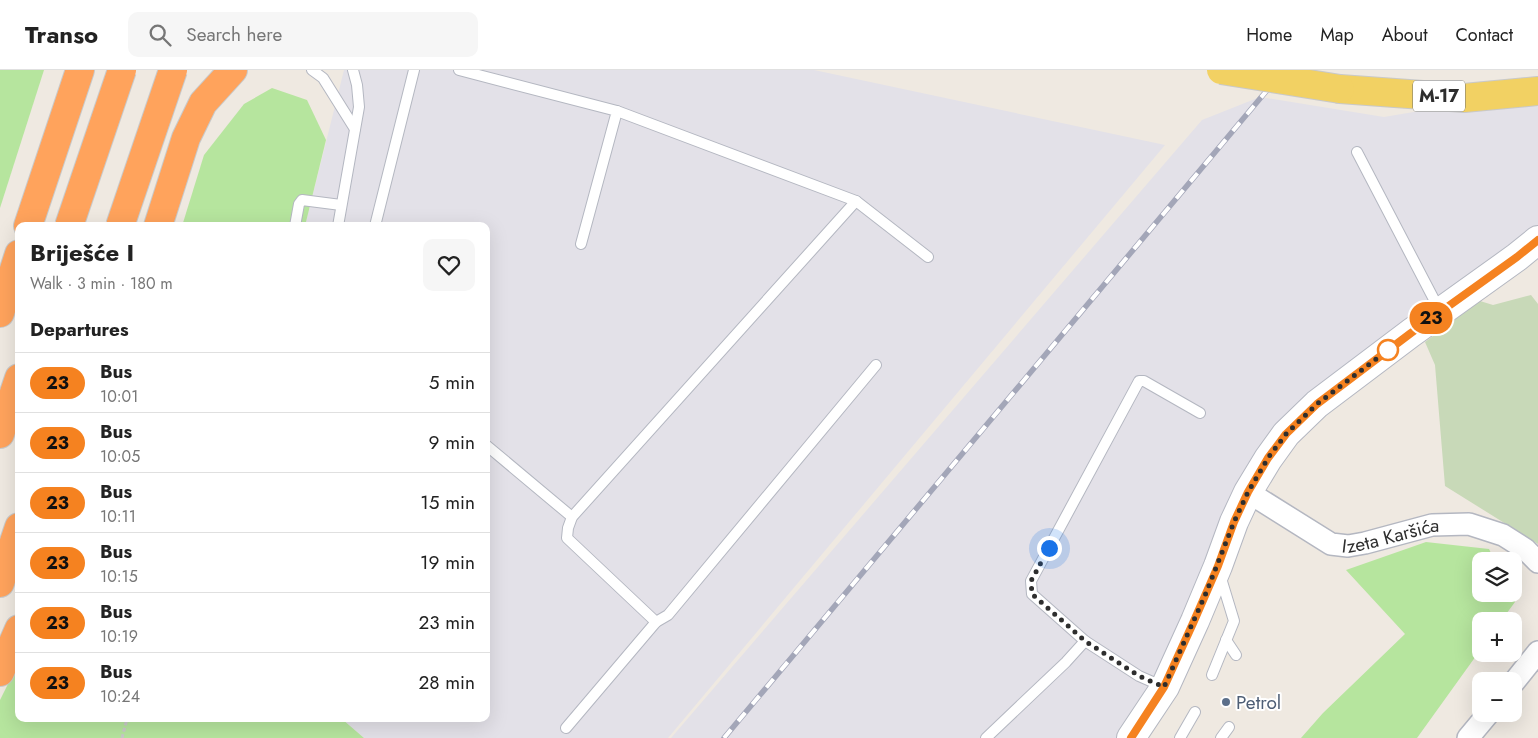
<!DOCTYPE html>
<html lang="en">
<head>
<meta charset="utf-8">
<style>
  :root { --surface:#fff; --page:#f6f6f6; --text:#222; --muted:#767676; --line:#e0e0e0 }
  body { margin:0; font-family:Jost,sans-serif; background:var(--page); color:var(--text); height:100vh; display:flex; flex-direction:column; font-size:19px; white-space:nowrap }
  * { box-sizing:border-box; margin:0 }
  p { font-size:16px; color:var(--muted) }
  .icon { flex:none; width:28px; height:28px; fill:none; stroke:currentColor; stroke-width:2; stroke-linecap:round; stroke-linejoin:round }
  .map { position:relative; flex:1; overflow:hidden }
  .side { position:absolute; left:15px; top:152px; width:475px; height:500px; display:flex; flex-direction:column; background:var(--surface); border-radius:10px; box-shadow:0 5px 20px #0002 }
  .side>* { flex:none }
  .badge { padding:0 10px; border-radius:16px; font-size:18px; line-height:32px }
  .controls { position:absolute; left:1472px; top:482px; display:grid; gap:10px }
  .controls a { display:grid; place-items:center; width:50px; height:50px; border-radius:10px; background:var(--surface); box-shadow:0 5px 20px #0002; font-size:25px }
  .you { position:absolute; width:25px; height:25px; margin:-12px; border:4px solid #fff; border-radius:50%; background:#1a73e8; box-shadow:0 0 0 8px #1a73e833 }
  .map>.badge { position:absolute; translate:-50% -50%; box-shadow:0 0 0 2px #fff }
  h2 { padding:0 15px; font-size:19px; line-height:45px }
  .round { display:grid; place-items:center; flex:none; width:52px; height:52px; border-radius:10px; background:var(--page) }
  .summary { display:flex; align-items:center; justify-content:space-between; height:85px; padding:0 15px }
  h1 { font-size:24px; font-weight:700; line-height:38px }
  ul { padding:0; list-style:none }
  li { display:flex; align-items:center; gap:15px; height:60px; padding:0 15px; border-top:1px solid var(--line) }
  li div { flex:1 }
  li b { display:block; font-size:19px }
  li em { font-style:normal }
  li .badge { min-width:55px; font-weight:700; text-align:center }
  header { display:flex; align-items:center; gap:30px; box-sizing:border-box; height:70px; padding:0 25px; background:var(--surface); border-bottom:1px solid var(--line) }
  header strong { font-size:24px }
  nav { display:flex; gap:28px; margin-inline-start:auto; font-size:18px }
  .search { width:350px; height:45px; background:var(--page); display:flex; align-items:center; gap:12px; box-sizing:border-box; padding:0 18px; border-radius:10px; color:var(--muted); font-size:19px }
  .map>svg:first-child { display:block }
  .industrial { fill:#e3e1e8 }
  .green { fill:#b6e59e }
  .cemetery { fill:#c8d9b8 }
  .lines { fill:none; stroke-linecap:round; stroke-linejoin:round }
  .service-casing { stroke:#b4b7c1; stroke-width:12 }
  .minor-casing { stroke:#b4b7c1; stroke-width:24 }
  .secondary-casing { stroke:#b4b7c1; stroke-width:30 }
  .primary-casing { stroke:#c9c9c9; stroke-width:30 }
  .motorway-casing { stroke:#c9c9c9; stroke-width:30 }
  .path { stroke:#c9c9c9; stroke-width:3; stroke-dasharray:4 2.5; stroke-linecap:butt }
  .service { stroke:#fff; stroke-width:10 }
  .minor { stroke:#fff; stroke-width:21 }
  .secondary { stroke:#fff; stroke-width:28 }
  .primary { stroke:#f2d163; stroke-width:28 }
  .motorway { stroke:#ffa35c; stroke-width:28 }
  .rail-casing { stroke:#a3a6b8; stroke-width:5.5 }
  .rail { stroke:#fff; stroke-width:4; stroke-dasharray:11; stroke-linecap:butt }
  .primary-bridge-casing { stroke:#c9c9c9; stroke-width:30; stroke-linecap:butt }
  .motorway-bridge-casing { stroke:#c9c9c9; stroke-width:30; stroke-linecap:butt }
  .primary-bridge { stroke:#f2d163; stroke-width:28 }
  .motorway-bridge { stroke:#ffa35c; stroke-width:28 }
  .line-casing { stroke:#fff; stroke-width:11 }
  .line { stroke:#f58220; stroke-width:8 }
  .walk { stroke:#2e2e2e; stroke-width:5; stroke-dasharray:0 9 }
  .stop-dot { fill:#fff; stroke:#f58220; stroke-width:2.5 }
  .service-dot { fill:#5c6f8a; stroke:#fff; stroke-width:2 }
  .labels { text-anchor:middle; dominant-baseline:central; stroke-width:4; stroke-linejoin:round; paint-order:stroke }
  .shield { fill:#fff; stroke:#6d6d6d; stroke-width:1 }
  .shield-label { font-size:18px; font-weight:bold; fill:#2e2e2e }
  .street-label { font-size:19px; fill:#2e2e2e; stroke:#fff }
  .service-label { font-size:19px; fill:#4e5e75; stroke:#fff; text-anchor:start }
</style>
</head>
<body>
<header>
<strong>Transo</strong>
<div class="search"><svg class="icon" aria-label="search" viewBox="0 0 24 24"><circle cx="10" cy="10" r="6"/><path d="M15 15l6 6"/></svg>Search here</div>
<nav><a>Home</a><a>Map</a><a>About</a><a>Contact</a></nav>
</header>
<div class="map">
<svg width="1538" height="668" viewBox="0 0 1538 668">
  <rect width="100%" height="100%" fill="#efe9e1"/>
  <!-- industrial -->
  <g class="industrial">
    <path d="M344 0H814L1165 75 668 668H364L342 649H486V156H305Z"/>
    <path d="M1538 21V170L1286 364 1131 668H671L1202 50 1260 27 1384 47Z"/>
  </g>
  <!-- green -->
  <g class="green">
    <path d="M0 0H44L0 138Z"/>
    <path d="M272 18 307 30 326 70 305 156H182L204 85 244 34Z"/>
    <path d="M1426 472 1489 479 1495 491H1481V524H1511L1515 532 1501 551H1481V579L1417 668H1301L1323 643 1405 564 1346 500Z"/>
    <path d="M19 592V649H342L364 668H0V630Z"/>
  </g>
  <!-- cemetery -->
  <path class="cemetery" d="M1531 225 1538 234V474L1445 416 1435 295 1425 272 1480 231 1493 235Z"/>
  <g class="lines">
    <!-- service casing -->
    <g class="service-casing">
      <g id="service">
        <path d="M312 0 323 8 355 59"/>
        <path d="M459 0 617 41 581 174"/>
        <path d="M617 41 856 131 928 187"/>
        <path d="M1357 82 1440 241"/>
        <path d="M295 156 299 134 302 130 341 135"/>
        <path d="M338 156 359 37 357 15 353 0"/>
        <path d="M375 156 414 0"/>
        <path d="M486 375 572 447"/>
        <path d="M656 552 567 468 568 458 572 447 856 131"/>
        <path d="M1226 570 1236 585"/>
        <path d="M1212 605 1234 551 1220 505"/>
        <path d="M1164 617 1139 606 1085 571 1032 524 1031 511 1139 311H1144L1200 343"/>
        <path d="M566 658 656 552 668 545 876 295"/>
        <path d="M986 668 1066 592 1085 571"/>
        <path d="M1180 668 1195 642"/>
        <path d="M1221 668 1229 657"/>
      </g>
    </g>
    <!-- minor casing -->
    <g class="minor-casing">
      <g id="minor">
        <path id="s1" d="M1248 422 1331 474 1348 476 1365 473 1432 455 1469 454 1503 465 1525 479 1538 492"/>
        <path d="M1514 612 1538 582"/>
        <path d="M1468 668 1488 644"/>
      </g>
    </g>
    <!-- secondary casing -->
    <g class="secondary-casing">
      <path id="secondary" d="M1131 668 1165 617 1195 551 1218 496 1234 452 1248 422 1268 389 1286 364 1317 334 1411 263 1517 187 1538 170"/>
    </g>
    <!-- primary casing -->
    <g class="primary-casing">
      <path id="primary" d="M1340 19 1464 28 1538 21"/>
    </g>
    <!-- motorway casing -->
    <g class="motorway-casing">
      <g id="motorway">
        <path d="M28 156 80 0"/>
        <path d="M158 156 186 68 203 33 233 0"/>
        <path d="M0 243 19 184"/>
        <path d="M0 364 19 308"/>
        <path d="M0 513 19 457"/>
        <path d="M0 602 19 559"/>
      </g>
    </g>
    <!-- path -->
    <path class="path" d="M122 668 127 649"/>
    <!-- service -->
    <use href="#service" class="service"/>
    <!-- minor -->
    <use href="#minor" class="minor"/>
    <!-- secondary -->
    <use href="#secondary" class="secondary"/>
    <!-- primary -->
    <use href="#primary" class="primary"/>
    <!-- motorway -->
    <use href="#motorway" class="motorway"/>
    <!-- rail casing -->
    <g class="rail-casing">
      <path id="rail" d="M724 668 1284 0"/>
    </g>
    <!-- rail -->
    <use href="#rail" class="rail"/>
    <!-- primary-bridge casing -->
    <g class="primary-bridge-casing">
      <path id="primary-bridge" d="M1221 0 1340 19"/>
    </g>
    <!-- motorway-bridge casing -->
    <g class="motorway-bridge-casing">
      <g id="motorway-bridge">
        <path d="M69 156 122 0"/>
        <path d="M120 156 173 0"/>
      </g>
    </g>
    <!-- primary-bridge -->
    <use href="#primary-bridge" class="primary-bridge"/>
    <!-- motorway-bridge -->
    <use href="#motorway-bridge" class="motorway-bridge"/>
  </g>
  <g class="lines">
    <!-- line casing -->
    <g class="line-casing">
      <path id="line" d="M1131 668 1164 617 1194 551 1218 496 1234 452 1248 422 1268 388 1286 364 1317 334 1411 263 1517 187 1538 170"/>
    </g>
    <!-- line -->
    <use href="#line" class="line"/>
    <!-- walk -->
    <path class="walk" d="M1049 478 1031 511 1032 524 1085 571 1139 606 1164 617 1206 523 1234 452 1248 422 1268 388 1286 364 1317 334 1388 280"/>
  </g>
  <!-- markers -->
  <circle class="stop-dot" cx="1388" cy="280" r="10"/>
  <circle class="service-dot" cx="1226" cy="632" r="5"/>
  <g class="labels">
    <!-- shield labels -->
    <rect class="shield" x="1413" y="10.5" width="52" height="31" rx="4"/>
    <g class="shield-label">
      <text x="1439" y="26">M-17</text>
    </g>
    <!-- street labels -->
    <g class="street-label">
      <text stroke="none"><textPath href="#s1" startOffset="159">Izeta Karšića</textPath></text>
    </g>
    <!-- service labels -->
    <g class="service-label">
      <text x="1236" y="632">Petrol</text>
    </g>
  </g>
</svg>
<div class="controls">
<a><svg class="icon" aria-label="layers" viewBox="0 0 24 24"><path d="M12 4l9 5-9 5-9-5zM3 14l9 5 9-5"/></svg></a>
<a>+</a>
<a>−</a>
</div>
<div class="you" style="left:1049px;top:478px"></div>
<b class="badge" style="left:1431px;top:248px;background:#f58220;color:#111">23</b>
<section class="side">
<div class="summary"><div><h1>Briješće I</h1><p>Walk · 3 min · 180 m</p></div><a class="round"><svg class="icon" aria-label="heart" viewBox="0 0 24 24"><path d="M12 20l-8-8c-3-5 5-10 8-4 3-6 11-1 8 4z"/></svg></a></div>
<h2>Departures</h2>
<ul>
<li><span class="badge" style="background:#f58220;color:#111">23</span><div><b>Bus</b><p>10:01</p></div><em>5 min</em></li>
<li><span class="badge" style="background:#f58220;color:#111">23</span><div><b>Bus</b><p>10:05</p></div><em>9 min</em></li>
<li><span class="badge" style="background:#f58220;color:#111">23</span><div><b>Bus</b><p>10:11</p></div><em>15 min</em></li>
<li><span class="badge" style="background:#f58220;color:#111">23</span><div><b>Bus</b><p>10:15</p></div><em>19 min</em></li>
<li><span class="badge" style="background:#f58220;color:#111">23</span><div><b>Bus</b><p>10:19</p></div><em>23 min</em></li>
<li><span class="badge" style="background:#f58220;color:#111">23</span><div><b>Bus</b><p>10:24</p></div><em>28 min</em></li>
</ul>
</section>
</div>
</body>
</html>
